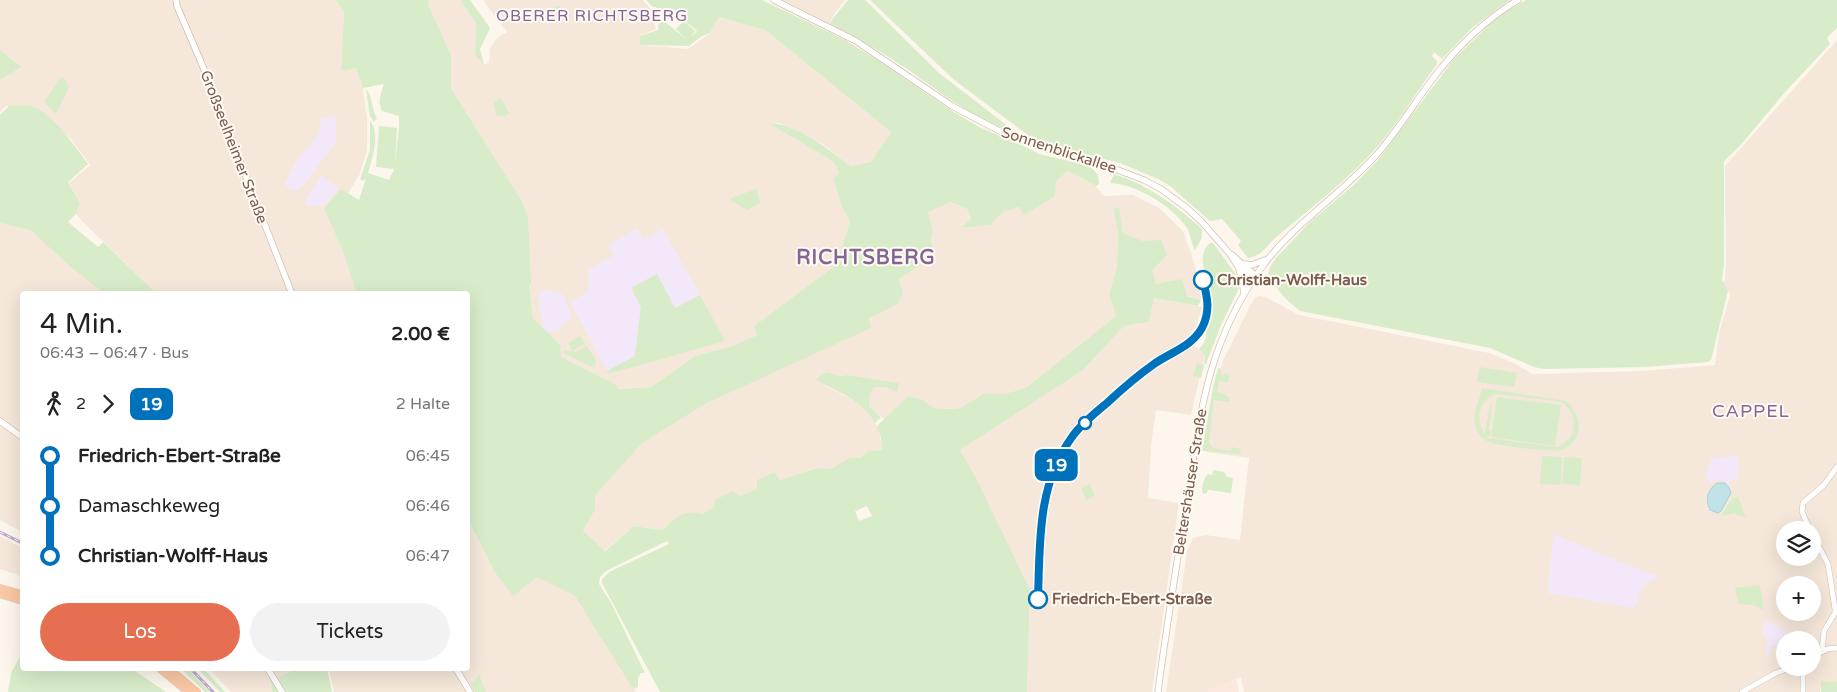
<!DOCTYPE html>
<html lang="de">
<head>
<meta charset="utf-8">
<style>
  :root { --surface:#fff; --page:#f2f2f2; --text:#222; --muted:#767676; --accent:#e76f51 }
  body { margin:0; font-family:"Varela Round",sans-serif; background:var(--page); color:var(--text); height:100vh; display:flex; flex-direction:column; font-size:19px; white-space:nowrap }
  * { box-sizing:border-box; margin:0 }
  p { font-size:16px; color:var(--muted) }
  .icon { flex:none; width:28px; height:28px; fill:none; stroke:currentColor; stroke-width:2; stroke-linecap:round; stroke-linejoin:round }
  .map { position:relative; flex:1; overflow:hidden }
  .details { position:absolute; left:20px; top:291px; width:450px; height:380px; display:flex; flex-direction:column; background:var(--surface); border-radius:5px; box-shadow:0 5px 20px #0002 }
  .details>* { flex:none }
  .badge { padding:0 10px; border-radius:8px; font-size:18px; line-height:32px }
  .controls { position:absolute; left:1776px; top:521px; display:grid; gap:10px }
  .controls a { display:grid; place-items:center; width:45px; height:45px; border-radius:50%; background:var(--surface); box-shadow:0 5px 20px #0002; font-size:25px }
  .map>.badge { position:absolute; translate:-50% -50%; box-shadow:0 0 0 2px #fff }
  .legs { display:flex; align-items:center; gap:8px; height:55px; padding:0 20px; font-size:16px }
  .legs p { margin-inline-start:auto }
  .headline { display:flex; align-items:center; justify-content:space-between; height:85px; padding:0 20px }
  h1 { font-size:28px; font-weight:600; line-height:38px }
  .action { display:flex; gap:10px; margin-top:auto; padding:10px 20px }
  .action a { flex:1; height:58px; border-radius:30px; background:var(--accent); color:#fff; font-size:20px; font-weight:600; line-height:58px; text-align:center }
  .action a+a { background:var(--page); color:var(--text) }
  ul { padding:0 20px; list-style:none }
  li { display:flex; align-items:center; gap:18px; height:50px; font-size:19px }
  li i { display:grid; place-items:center; width:8px; height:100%; margin:0 6px; background:currentColor }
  li i::after { content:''; width:12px; height:12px; margin:-6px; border:4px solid; border-radius:50%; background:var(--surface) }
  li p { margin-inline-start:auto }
  li:first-child i { background:linear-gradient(#0000 50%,currentColor 0) }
  li:last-child i { background:linear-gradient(currentColor 50%,#0000 0) }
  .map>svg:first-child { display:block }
  .residential { fill:#f5e8da; fill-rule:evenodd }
  .commercial { fill:#fde8e0 }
  .education { fill:#f3e8fa }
  .green { fill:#d8ecc9; fill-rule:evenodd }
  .water { fill:#bfe3e8; stroke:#a5d3da }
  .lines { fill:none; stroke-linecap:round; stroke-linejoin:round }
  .tertiary-casing { stroke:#d1beb0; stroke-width:6 }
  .secondary-casing { stroke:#d6c0b0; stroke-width:7 }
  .trunk-casing { stroke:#dad1cd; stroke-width:8 }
  .tertiary { stroke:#fff; stroke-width:5 }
  .secondary { stroke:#fff; stroke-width:5.5 }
  .trunk { stroke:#f9c8a4; stroke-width:7 }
  .rail-casing { stroke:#b9a8c9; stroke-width:3 }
  .rail { stroke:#fffaf3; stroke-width:1; stroke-dasharray:4; stroke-linecap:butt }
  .line-1-casing { stroke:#fff; stroke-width:11 }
  .line-1 { stroke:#0072bc; stroke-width:8 }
  .stop-1-dot { fill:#fff; stroke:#0072bc; stroke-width:2.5 }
  .labels { text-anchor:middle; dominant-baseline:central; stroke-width:4; stroke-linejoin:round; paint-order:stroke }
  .street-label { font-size:15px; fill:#7a5c4d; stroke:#fffaf3 }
  .stop-label { font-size:15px; font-weight:bold; fill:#7a5c4d; stroke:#fffaf3; text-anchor:start }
  .neighbourhood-label { font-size:16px; letter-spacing:1px; fill:#846695; stroke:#fffaf3 }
  .quarter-label { font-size:18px; letter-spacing:1px; fill:#846695; stroke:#fffaf3 }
  .district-label { font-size:20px; font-weight:bold; letter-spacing:1px; fill:#846695; stroke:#fffaf3 }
</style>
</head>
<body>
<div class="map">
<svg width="1837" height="692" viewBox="0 0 1837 692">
  <rect width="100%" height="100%" fill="#fdf6ec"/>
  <!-- residential -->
  <g class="residential">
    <path d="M0 0H335L344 11 341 70 356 68 363 88 367 120V150L360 174 347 195 371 294H157L83 222 76 214 80 203 69 183 90 165 72 140 35 107 6 106 0 112V80L22 67 0 50Z"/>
    <path d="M429 0H460L476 23 475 55 484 65 489 62 490 48 497 38 507 32 483 0H643L650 8 656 29 640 36V45L688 49 710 33 719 17 765 30 891 132 871 162 851 166 824 145 779 123H770L834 162 839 174 833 178 842 207 850 222 836 265 754 326 757 335 733 346 695 356 651 387 619 389 605 379 560 357V344L533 318 529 285 528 216 522 201 451 88V55L428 4Z"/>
    <path d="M780 0H845L835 13 829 25Z"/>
    <path d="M1837 40V682L1822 681 1820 692H1244L1241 677 1204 692H1166L1187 552 1193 538 1206 535 1240 540 1249 458 1207 452 1214 399 1223 361 1251 304 1256 297 1261 296 1267 298 1299 315 1489 353 1516 364 1532 374 1642 371 1715 365 1719 334 1730 295 1723 282 1725 280 1726 264 1725 166ZM1785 530H1812V558H1785ZM1785 585H1812V612H1785ZM1785 640H1812V668H1785Z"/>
    <path d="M1068 171 1096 186 1103 196 1133 195 1159 208 1183 231 1194 262 1200 287 1201 300 1156 285 1143 241 1123 233 1119 208 1113 209 1118 232 1117 267 1109 294 1116 316 1027 388 1006 394H983L964 406 956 409 934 408 923 400 908 396 885 420 869 406 870 394 874 387H886L898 383 847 375 839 376 827 372 814 379 860 404 871 415 879 430 882 450 868 451 860 458H849L831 469 817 468 780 480 773 472 757 489 702 514 674 519 662 530 634 526 604 551 583 531 595 510V496L642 443 707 403 871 327 868 318 898 304 903 293 899 279 934 256 931 241 933 229 928 212 950 202 967 209 971 220 962 228 991 225 1003 212 1019 207 1024 215 1056 181Z"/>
    <path d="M0 223 30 230 73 269 105 294H22V532L0 520Z"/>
    <path d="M1154 298 1202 307 1196 327 1186 339 1202 351 1205 355 1191 415 1156 410 1151 446 1148 498 1179 503 1152 692H1027L1030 590 960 450 1082 371 1124 326 1149 322Z"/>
    <path d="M468 520 496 574 513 595 537 576 575 596 636 692H334L329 669H468Z"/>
    <path d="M0 536 22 548V579L16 574 0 569Z"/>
    <path d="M214 669H292L293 670 271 681 272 692H231L211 671Z"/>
  </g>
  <!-- commercial -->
  <path class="commercial" d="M1236 679 1239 692H1204Z"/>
  <!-- education -->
  <g class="education">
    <path d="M335 115 337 128 335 143 302 187 294 191 289 189 285 184 294 165 319 133 321 119Z"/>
    <path d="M321 175 339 189 325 205 307 206 306 199Z"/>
    <path d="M637 229 643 240 663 229 700 295 675 309 631 288 641 307 635 356 607 371 570 302 588 292 589 269 613 256 608 245Z"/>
    <path d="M548 290V292L555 291 563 295 572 317 557 331 548 332 544 330 543 327 538 302 540 301 538 294 541 293V291Z"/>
    <path d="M1738 456V477L1732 481 1728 483 1720 479 1710 483 1709 479 1705 477 1712 458Z"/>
    <path d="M1554 534 1603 555 1659 577 1645 584 1640 592 1637 604 1633 608 1547 593Z"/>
    <path d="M1765 620 1787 631 1785 646H1771L1770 657H1766L1767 635 1762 634Z"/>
  </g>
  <!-- green -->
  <g class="green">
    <path d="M335 0H429L428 4 451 55V88L522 201 528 216 531 283 529 285 533 318 560 344 561 357 615 384 619 389 651 387 695 356 733 346 757 335 754 326 836 265 850 222 842 207 833 178 839 174 834 162 769 123C796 124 830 150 851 166L871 162 891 132 765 30 719 17 710 33 702 36 689 46 640 45V36L658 30 659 22 664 21 687 40 676 29 684 21 695 31 691 37 697 31 678 15 652 6 646 0H762L843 39 879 61 949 109 979 127 1030 149 1039 154 1090 166 1098 175 1099 184 1096 186 1068 171 1056 181 1055 196 1024 215 1019 207 1003 212 991 225 961 228 971 219 967 209 951 202 928 212 933 229 931 241 934 256 899 279 903 293 898 304 869 318 871 328 707 403 642 443 595 496V510L583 531 605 551 634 526 662 530C675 518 684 509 702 514L715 507V500L733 491 740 496 757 489V480L774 472 780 480 817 468 831 469 849 458H860L868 451 882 450 881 438 877 426 908 396 923 400 934 408 956 409 964 406 983 394H1005L1026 388 1116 316 1109 294 1117 267 1118 232 1113 209 1119 207 1123 233 1143 241 1161 240 1167 255 1152 270 1156 284 1182 279 1187 296 1201 300 1198 306 1154 298 1149 322 1124 326 1082 371 960 450 976 478 1030 590 1027 692H660L602 583V579L609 572 669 544 667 541 606 571 600 577 599 584 611 603 645 673H641L638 678V687L633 689 575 596 537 577 513 596 496 574 468 520V294H357L343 251 324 208 341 189 359 200 366 178 363 181 360 179 370 150V121C381 133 372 160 368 173L389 180 394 169 376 167 379 126 397 128 395 162 399 128V116L382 111C377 101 381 94 384 84L363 88 356 68 341 71 344 11ZM867 506 872 516 859 521 855 511Z"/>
    <path d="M460 0H470L490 28 480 49 484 65 475 55 476 23Z"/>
    <path d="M848 0H865L939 73 1013 130 1012 132C976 119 944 96 913 73 886 55 859 38 830 24L834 17Z"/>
    <path d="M870 0H1510L1473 27 1442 59 1434 52 1432 56 1437 61V64C1414 95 1395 129 1368 157 1339 187 1304 213 1272 241 1264 250 1260 256 1248 258L1238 245 1241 241 1222 219 1210 221 1170 186 1158 179 1120 163 1037 142 953 79Z"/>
    <path d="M1526 0H1837V28L1827 38 1830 44 1785 92 1739 147 1724 161V265L1722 280 1728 291 1711 360 1708 362 1645 367 1544 369 1534 367 1490 348 1300 311C1285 300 1276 289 1268 273L1270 267 1277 257 1310 222 1355 184 1378 160 1454 59 1490 24 1507 11Z"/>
    <path d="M559 5 564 13 549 24 546 20 543 13Z"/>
    <path d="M0 50 22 67 0 80Z"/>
    <path d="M61 77 65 79 69 87 56 114 44 102Z"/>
    <path d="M366 90 368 91C373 100 372 112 377 118L374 122 370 116Z"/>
    <path d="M501 98 509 113 505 116H498L496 114 494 102Z"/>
    <path d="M9 106C17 106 29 104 36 108 55 118 75 146 88 164L68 182 80 203 76 214 68 222 98 247 103 242 157 294H105L73 269 30 230 0 223V115Z"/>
    <path d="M1114 174C1148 185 1176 205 1202 229V238L1195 250C1191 244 1191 235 1187 228 1172 206 1137 184 1110 183Z"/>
    <path d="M756 189 761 203 747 210 729 199Z"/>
    <path d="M1210 243H1213L1235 273 1238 280 1239 288 1221 325 1206 364H1204L1205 355 1199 349C1207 342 1205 337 1207 328 1209 319 1213 311 1212 302 1211 284 1193 257 1210 243Z"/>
    <path d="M657 274 675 308 700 295 725 341 608 374 607 371 635 356 641 307 631 288Z"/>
    <path d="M580 336 585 344 572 351 568 343Z"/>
    <path d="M587 346 596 361 594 368 563 353 564 350 576 352Z"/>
    <path d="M1197 363 1204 365 1201 378 1193 376Z"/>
    <path d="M1480 367 1517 373 1514 387 1477 382Z"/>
    <path d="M1218 368 1221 369V374L1222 376 1226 373 1229 375V381L1226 383 1220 380 1217 391 1229 397 1230 402 1214 400 1209 443 1213 448 1231 451 1232 447 1241 449 1240 454 1202 451 1213 388Z"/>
    <path d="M827 372 839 376 847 375 899 383 897 392 886 387H874L870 394 869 406 881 417 875 423C863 400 836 391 814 379Z"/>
    <path d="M1482 388 1566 401C1582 414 1585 442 1561 450 1552 452 1497 446 1489 442 1482 439 1476 431 1475 425 1472 412 1480 400 1482 388ZM1497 394 1562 402C1579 416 1578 440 1556 447L1488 438 1486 436H1490L1491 431 1489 430 1492 405H1490L1485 435C1475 420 1478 400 1497 394Z"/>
    <path d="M1497 397 1561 405 1555 446 1491 437Z"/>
    <path d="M1542 456 1562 457 1561 485 1540 484Z"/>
    <path d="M1564 457 1582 458 1580 485 1562 484Z"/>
    <path d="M1214 470 1224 472 1227 477 1233 478 1231 493 1208 490 1207 493 1203 494C1201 488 1203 479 1208 474L1213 475 1212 473Z"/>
    <path d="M1089 484 1095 495 1087 500 1081 489Z"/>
    <path d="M1738 497 1746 517 1737 516 1736 513 1723 516 1722 514 1733 498Z"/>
    <path d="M1760 585 1764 610 1753 605 1738 604 1735 588Z"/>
    <path d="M22 653V669H132L166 692H8L11 673Z"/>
    <path d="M181 669H188L210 692H205Z"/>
    <path d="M198 669H204L225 692H220Z"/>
    <path d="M292 669H327L332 692H272L271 681 293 670Z"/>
    <path d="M479 674 486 692H475L470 683 475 681Z"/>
    <path d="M1821 681 1837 682V692H1821Z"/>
  </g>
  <!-- water -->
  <path class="water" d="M1717 483H1725L1729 488 1731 493 1721 511 1718 513 1710 510C1705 498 1707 491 1717 483Z"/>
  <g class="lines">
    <!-- tertiary casing -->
    <g class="tertiary-casing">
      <g id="tertiary">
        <path d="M1810 530 1802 512 1803 503 1824 485 1837 467"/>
        <path d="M1812 534 1828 564 1835 609V613L1824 631 1822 651"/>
        <path d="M1812 657 1827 649 1837 648"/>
        <path d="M1742 692 1776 673 1790 668"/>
        <path d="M1803 692V668"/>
      </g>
    </g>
    <!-- secondary casing -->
    <g class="secondary-casing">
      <g id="secondary">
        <path d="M176 0 177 6 201 62 292 294"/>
        <path d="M774 0 856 41 952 106 1009 136 1044 148 1105 165 1144 180 1161 189 1188 209 1201 221 1230 254 1237 265 1252 281"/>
        <path d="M1232 255 1256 276"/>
        <path d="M1245 264 1252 265 1265 260"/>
        <path d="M1239 269 1242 281 1244 293"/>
        <path d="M0 421 22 437"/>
        <path d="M268 669 282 692"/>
        <path d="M456 669 470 692"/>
        <path d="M1158 692C1166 630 1176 568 1186 506 1200 417 1206 343 1262 267 1294 223 1342 194 1378 153 1399 129 1415 102 1434 77 1457 47 1485 20 1518 0"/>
      </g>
    </g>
    <!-- trunk casing -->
    <g class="trunk-casing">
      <g id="trunk">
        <path d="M0 588 22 594"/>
        <path d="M0 594 22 601"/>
        <path d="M160 669 188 692"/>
        <path d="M170 669 197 692"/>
      </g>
    </g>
    <!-- tertiary -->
    <use href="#tertiary" class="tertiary"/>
    <!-- secondary -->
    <use href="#secondary" class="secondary"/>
    <!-- trunk -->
    <use href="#trunk" class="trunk"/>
    <!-- rail casing -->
    <g class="rail-casing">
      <g id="rail">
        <path d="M0 532 22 543"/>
        <path d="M191 669 213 692"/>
      </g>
    </g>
    <!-- rail -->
    <use href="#rail" class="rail"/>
  </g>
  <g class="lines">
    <!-- line-1 casing -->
    <g class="line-1-casing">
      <path id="line-1" d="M1038 599C1040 543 1037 485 1072 437 1081 424 1095 413 1107 403 1122 389 1137 376 1154 364 1171 352 1191 347 1202 328 1211 311 1207 296 1203 280"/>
    </g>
    <!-- line-1 -->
    <use href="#line-1" class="line-1"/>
  </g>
  <!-- markers -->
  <g class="stop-1-dot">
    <circle cx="1203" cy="280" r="9"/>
    <circle cx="1085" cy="423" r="6"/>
    <circle cx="1038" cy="599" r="9"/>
  </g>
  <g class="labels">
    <!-- street labels -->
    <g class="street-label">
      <text transform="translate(234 147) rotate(69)">Großseelheimer Straße</text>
      <text transform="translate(1059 150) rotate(18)">Sonnenblickallee</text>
      <text transform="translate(1190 482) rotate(-81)">Beltershäuser Straße</text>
    </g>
    <!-- stop labels -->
    <g class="stop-label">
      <text x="1217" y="280">Christian-Wolff-Haus</text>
      <text x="1052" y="599">Friedrich-Ebert-Straße</text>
    </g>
    <!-- neighbourhood labels -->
    <g class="neighbourhood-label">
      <text x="592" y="16">OBERER RICHTSBERG</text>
    </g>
    <!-- quarter labels -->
    <g class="quarter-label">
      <text x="1751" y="411">CAPPEL</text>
    </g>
    <!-- district labels -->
    <g class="district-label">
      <text x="866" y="258">RICHTSBERG</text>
    </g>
  </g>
</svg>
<div class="controls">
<a><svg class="icon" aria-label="layers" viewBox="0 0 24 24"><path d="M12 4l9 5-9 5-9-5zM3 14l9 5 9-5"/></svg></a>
<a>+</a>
<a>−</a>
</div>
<b class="badge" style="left:1056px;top:465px;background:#0072bc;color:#fff">19</b>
<section class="details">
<div class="headline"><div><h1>4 Min.</h1><p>06:43 – 06:47 · Bus</p></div><b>2.00 €</b></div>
<div class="legs"><svg class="icon" aria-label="walk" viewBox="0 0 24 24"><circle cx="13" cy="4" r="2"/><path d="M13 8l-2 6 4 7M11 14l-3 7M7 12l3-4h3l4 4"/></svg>2<svg class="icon" aria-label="forward" viewBox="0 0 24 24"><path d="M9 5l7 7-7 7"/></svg><b class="badge" style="background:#0072bc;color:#fff">19</b><p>2 Halte</p></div>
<ul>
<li><i style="color:#0072bc"></i><b>Friedrich-Ebert-Straße</b><p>06:45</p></li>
<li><i style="color:#0072bc"></i><span>Damaschkeweg</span><p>06:46</p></li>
<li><i style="color:#0072bc"></i><b>Christian-Wolff-Haus</b><p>06:47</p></li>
</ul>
<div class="action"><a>Los</a><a>Tickets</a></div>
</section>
</div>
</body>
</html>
